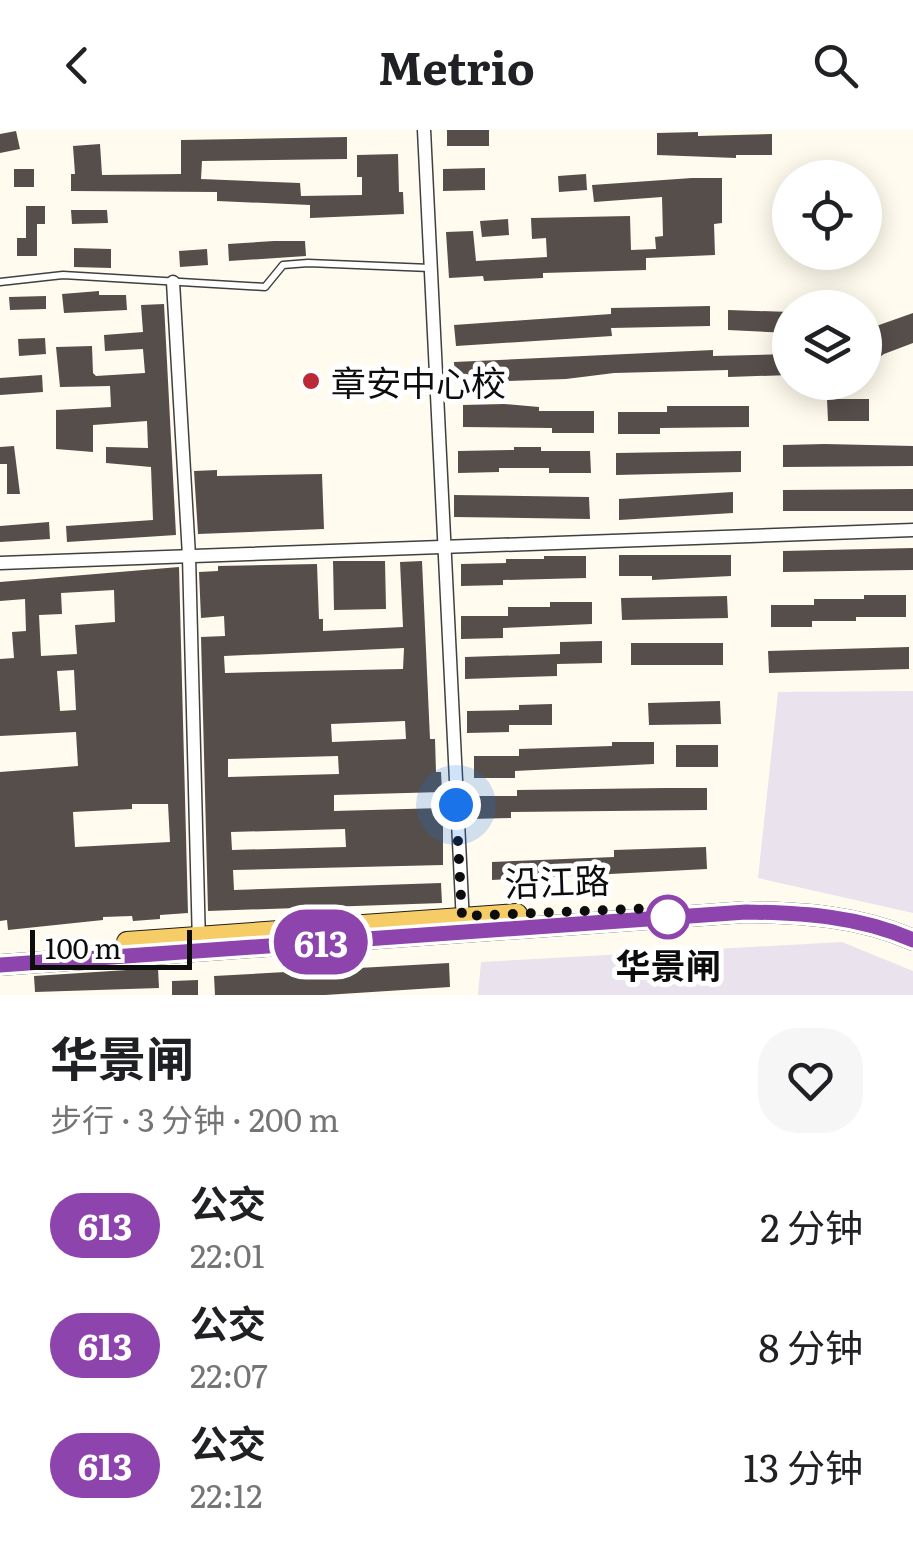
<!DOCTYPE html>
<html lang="zh">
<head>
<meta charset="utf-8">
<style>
  :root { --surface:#fff; --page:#f6f6f6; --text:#202124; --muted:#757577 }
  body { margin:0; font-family:Literata,"Noto Sans SC",serif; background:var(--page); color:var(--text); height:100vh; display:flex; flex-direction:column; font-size:38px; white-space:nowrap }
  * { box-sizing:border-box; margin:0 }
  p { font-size:32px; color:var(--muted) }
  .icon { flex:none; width:55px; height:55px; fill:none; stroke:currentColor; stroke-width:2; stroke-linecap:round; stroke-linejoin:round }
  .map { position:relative; height:865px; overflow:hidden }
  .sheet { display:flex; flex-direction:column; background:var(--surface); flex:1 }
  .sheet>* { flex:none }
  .badge { padding:0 20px; border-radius:32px; font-size:35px; line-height:65px }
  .buttons { position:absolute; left:772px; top:30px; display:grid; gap:20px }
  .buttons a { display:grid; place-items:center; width:110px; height:110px; border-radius:50%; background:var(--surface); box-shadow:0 5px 25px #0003; font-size:50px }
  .scale { position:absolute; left:30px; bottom:25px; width:162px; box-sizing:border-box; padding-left:10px; border:5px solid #0d0d0d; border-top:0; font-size:28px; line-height:35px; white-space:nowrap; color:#0d0d0d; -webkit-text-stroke:8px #fff; paint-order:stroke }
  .you { position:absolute; width:50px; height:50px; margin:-25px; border:8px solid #fff; border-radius:50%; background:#1a73e8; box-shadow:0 0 0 15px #1a73e833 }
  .map>.badge { position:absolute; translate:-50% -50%; box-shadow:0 0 0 5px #fff }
  .round { display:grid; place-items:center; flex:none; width:105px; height:105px; border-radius:40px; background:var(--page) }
  .headline { display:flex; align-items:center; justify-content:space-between; height:170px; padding:0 50px }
  h1 { font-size:48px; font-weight:700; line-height:75px }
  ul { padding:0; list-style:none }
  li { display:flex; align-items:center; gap:30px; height:120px; padding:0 50px }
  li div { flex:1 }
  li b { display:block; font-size:38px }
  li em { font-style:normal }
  li .badge { min-width:110px; font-weight:700; text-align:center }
  header { display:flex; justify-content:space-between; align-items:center; height:130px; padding:0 50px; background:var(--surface); font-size:45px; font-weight:700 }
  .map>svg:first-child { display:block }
  .industrial { fill:#eae2ec }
  .building { fill:#564e4a; fill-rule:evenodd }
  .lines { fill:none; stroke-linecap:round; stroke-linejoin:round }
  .service-casing { stroke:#404040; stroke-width:9 }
  .minor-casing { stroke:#404040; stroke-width:15 }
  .primary-casing { stroke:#1e1e1e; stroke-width:22 }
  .service { stroke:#fff; stroke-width:6 }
  .minor { stroke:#fff; stroke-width:12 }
  .primary { stroke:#f6cc67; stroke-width:20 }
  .line-casing { stroke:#fff; stroke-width:22 }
  .line { stroke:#8e44ad; stroke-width:15 }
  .walk { stroke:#0d0d0d; stroke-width:10; stroke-dasharray:0 18 }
  .poi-dot { fill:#bb2836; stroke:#fff; stroke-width:4 }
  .stop-dot { fill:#fff; stroke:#8e44ad; stroke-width:5 }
  .labels { text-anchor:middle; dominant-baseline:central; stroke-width:10; stroke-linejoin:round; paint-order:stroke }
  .poi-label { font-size:35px; fill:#0d0d0d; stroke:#fff; text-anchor:start }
  .street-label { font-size:35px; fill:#0d0d0d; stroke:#fff }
  .stop-label { font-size:35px; font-weight:bold; fill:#0d0d0d; stroke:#fff }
</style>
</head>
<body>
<header><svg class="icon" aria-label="back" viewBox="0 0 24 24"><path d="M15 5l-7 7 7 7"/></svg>Metrio<svg class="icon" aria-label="search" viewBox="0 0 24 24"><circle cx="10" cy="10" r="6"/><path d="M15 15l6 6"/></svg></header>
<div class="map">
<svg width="913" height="865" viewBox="0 0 913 865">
  <rect width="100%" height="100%" fill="#fffbee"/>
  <!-- industrial -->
  <g class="industrial">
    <path d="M913 561V783L758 748 778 562Z"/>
    <path d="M842 812 913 841V865H478L481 832Z"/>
  </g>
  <!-- building -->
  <g class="building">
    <rect x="447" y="0" width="42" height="16"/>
    <path d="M16 1 20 19 0 23V4Z"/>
    <path d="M698 2V6L772 4V25H736V28L657 25V3Z"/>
    <path d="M347 7V29L202 31 201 49 300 53 301 66 362 65V47H357V25L398 24 399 62H403L404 84 310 88V75L217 71V62L71 61V44H75L73 16 100 14 102 45 181 44V10Z"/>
    <path d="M485 38V60L443 61V39Z"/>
    <rect x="14" y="39" width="20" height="18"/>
    <path d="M586 44 587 60 559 62 558 46Z"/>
    <path d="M692 48H722V93L714 94 715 125 646 128V140L543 143V148L484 151 483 146 449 148 446 102 473 101 476 131 547 127 546 108 532 109 531 88 630 86 631 120 656 119 655 107 663 106 662 67 594 72 592 55Z"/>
    <path d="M26 76H45V94H37V126H17V108H26Z"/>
    <path d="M71 80H107L108 93 72 94Z"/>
    <path d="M508 89 509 105 482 107 480 91Z"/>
    <path d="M274 111H305L306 126 229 131 228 114Z"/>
    <path d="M74 118 111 119V138L74 137Z"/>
    <path d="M207 119 208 135 180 137 179 121Z"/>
    <path d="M99 161V165H126L127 180 64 183 62 164Z"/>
    <path d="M46 166V179L10 180 9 167Z"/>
    <path d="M164 174 176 405 67 412 66 396 153 390 151 337 106 333V317L148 318 147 291 93 295V322L56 319V280L111 277 110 256 60 257 56 217 92 216 93 243 96 246 145 243 143 219 105 221 104 205 143 202 141 175Z"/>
    <path d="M710 176V196L611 198 612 206 456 216 454 195 611 184V178Z"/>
    <path d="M728 180 790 182V203L728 200Z"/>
    <path d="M913 183V213L884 224 865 237V200Z"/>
    <path d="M45 208 46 224 19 226 18 209Z"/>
    <path d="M713 220V226L790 224V245L728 247V240L614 243 566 249 455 253 454 232Z"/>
    <path d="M42 245 43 262 0 265V248Z"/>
    <path d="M827 269H869V291H828Z"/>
    <path d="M504 274 539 277V281H594V303H552V298L463 297V275Z"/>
    <path d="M667 276H749V297L660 298V304H618V282H667Z"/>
    <path d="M825 314 913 316V336L783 337V315Z"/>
    <path d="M14 316 20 364H7V334H0V317Z"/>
    <path d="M514 317H541V321H590L591 343H549V338H499V342L458 343V321L514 320Z"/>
    <path d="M741 321V342L616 345V323Z"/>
    <path d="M217 340V346L322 344 324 399 198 404 194 341Z"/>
    <path d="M913 359V381H783V360Z"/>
    <path d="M733 362V383L619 390V369Z"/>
    <path d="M454 365 589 367 590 389 454 387Z"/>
    <path d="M49 392 50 409 0 412V396Z"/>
    <path d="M913 418V440L783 442V421Z"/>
    <path d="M619 425H731V446L652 450V446H619Z"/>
    <path d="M544 426H586V448L503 450V455L461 456V434L506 433V429H544Z"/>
    <path d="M333 431H385L386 479 334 480Z"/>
    <path d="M422 431 430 609H435L436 642H441L442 662 334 665V681L443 678V735L233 740 234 760 441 753 442 773 208 781 201 507 225 506 224 486 201 488 199 442 218 441V436L317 434 319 489H323V501L403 497 400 432ZM404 518 403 539 225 543 224 526ZM405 591 406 609 332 612 331 594ZM338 626 339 644 228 647V629ZM345 699 346 717 232 720 231 702Z"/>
    <path d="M179 437 188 783 160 785V789L133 791 132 786 103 787V790L8 800 7 790 0 791V642L78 636 76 602 0 606V529L14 528 12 502 26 501 25 469 0 471V452ZM114 460 115 492 75 495 77 524 41 526 39 485 62 484 61 463ZM74 540 76 580 60 581 57 541ZM132 674H168L170 712 75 717 73 682 132 679Z"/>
    <path d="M864 465H906V487H856V491H812V497H771V475H814V469H864Z"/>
    <path d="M727 466 728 488 622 490 621 468Z"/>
    <path d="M550 472H592V494L503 498V508L461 509V486H508V477H550Z"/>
    <path d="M602 511V533L557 534V546L465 549V527L560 524V512Z"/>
    <rect x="631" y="513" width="92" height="22"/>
    <path d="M909 517V539L769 543 768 521Z"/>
    <path d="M720 571 721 594 649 595 648 573Z"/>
    <path d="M552 574V595H509V602L467 603V581L519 580V575Z"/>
    <path d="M612 612H654V634L515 641V648H474V626H519V619L612 616Z"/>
    <rect x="676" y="615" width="42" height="22"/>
    <path d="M665 658H707V680L511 682V688L470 689V666H517V660Z"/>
    <path d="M706 717 707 739 492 750V732L614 727V720Z"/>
    <path d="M449 833 450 857 325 865H215L214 846Z"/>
    <path d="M158 838 159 858 35 862 34 846Z"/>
    <path d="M198 850V865H172V851Z"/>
  </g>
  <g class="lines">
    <!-- service casing -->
    <g class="service-casing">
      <path id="service" d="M0 152 63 145 265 157 283 135 308 133 430 138"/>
    </g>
    <!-- minor casing -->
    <g class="minor-casing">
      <g id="minor">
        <path d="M424 0 463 793"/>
        <path d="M173 152 189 426 199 814"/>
        <path d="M0 433 913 400"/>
      </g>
    </g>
    <!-- primary casing -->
    <g class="primary-casing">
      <g id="primary">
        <path d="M127 812 517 784"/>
        <path d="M0 835 746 782C804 783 859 786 913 810"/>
      </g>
    </g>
    <!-- service -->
    <use href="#service" class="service"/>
    <!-- minor -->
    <use href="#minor" class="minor"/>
    <!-- primary -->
    <use href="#primary" class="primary"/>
  </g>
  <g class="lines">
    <!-- line casing -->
    <g class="line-casing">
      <path id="line" d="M0 835 746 782C804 783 859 786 913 810"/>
    </g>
    <!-- line -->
    <use href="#line" class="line"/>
    <!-- walk -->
    <path class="walk" d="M456 675 462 786 660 778 668 787"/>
  </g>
  <!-- markers -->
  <circle class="poi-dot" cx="311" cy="251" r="10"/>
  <circle class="stop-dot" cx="668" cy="787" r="20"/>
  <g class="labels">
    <!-- poi labels -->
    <g class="poi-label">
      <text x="331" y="251">章安中心校</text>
    </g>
    <!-- street labels -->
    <g class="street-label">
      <text transform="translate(557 750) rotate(-2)">沿江路</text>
    </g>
    <!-- stop labels -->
    <g class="stop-label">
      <text x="668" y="834">华景闸</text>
    </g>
  </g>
</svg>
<div class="buttons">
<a><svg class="icon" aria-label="locate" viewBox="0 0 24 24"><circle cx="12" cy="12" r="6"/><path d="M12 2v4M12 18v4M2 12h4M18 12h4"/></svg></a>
<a><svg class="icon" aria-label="layers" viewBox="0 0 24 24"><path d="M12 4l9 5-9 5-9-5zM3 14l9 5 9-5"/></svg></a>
</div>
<div class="scale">100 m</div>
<div class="you" style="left:456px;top:675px"></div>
<b class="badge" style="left:321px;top:812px;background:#8e44ad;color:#fff">613</b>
</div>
<section class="sheet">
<div class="headline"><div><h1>华景闸</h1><p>步行 · 3 分钟 · 200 m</p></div><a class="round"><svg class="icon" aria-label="heart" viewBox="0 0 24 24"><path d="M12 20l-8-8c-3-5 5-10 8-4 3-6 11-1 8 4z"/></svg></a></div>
<ul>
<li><span class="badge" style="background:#8e44ad;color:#fff">613</span><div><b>公交</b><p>22:01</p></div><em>2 分钟</em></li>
<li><span class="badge" style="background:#8e44ad;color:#fff">613</span><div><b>公交</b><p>22:07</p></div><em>8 分钟</em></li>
<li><span class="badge" style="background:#8e44ad;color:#fff">613</span><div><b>公交</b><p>22:12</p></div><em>13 分钟</em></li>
</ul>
</section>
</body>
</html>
